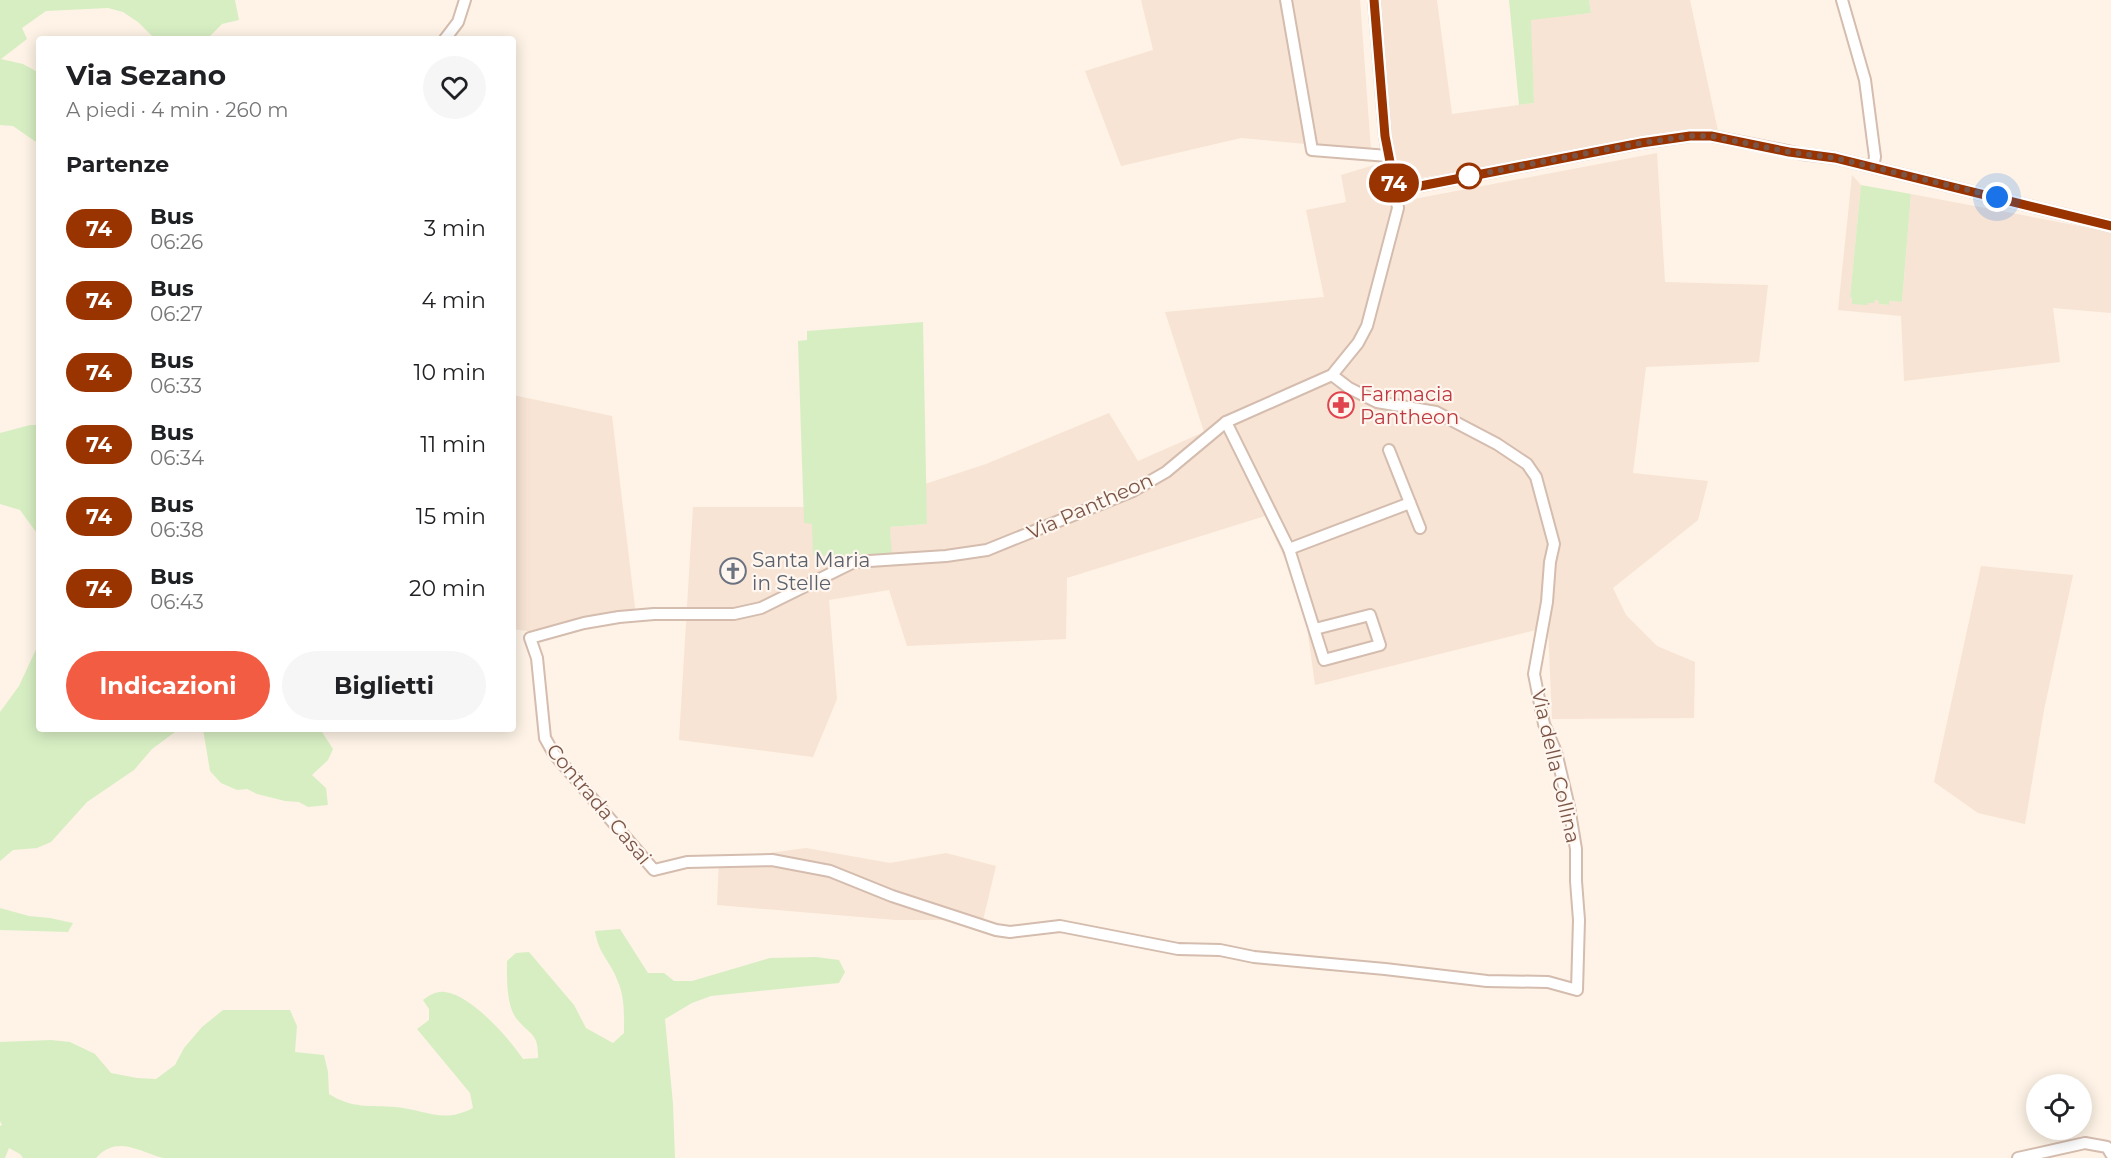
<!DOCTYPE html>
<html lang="it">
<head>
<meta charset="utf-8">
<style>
  :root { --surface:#fff; --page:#f6f6f6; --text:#202124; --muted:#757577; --accent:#f25c42 }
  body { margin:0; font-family:Montserrat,sans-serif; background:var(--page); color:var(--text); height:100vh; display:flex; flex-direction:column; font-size:22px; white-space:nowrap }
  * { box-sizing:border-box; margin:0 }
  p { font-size:20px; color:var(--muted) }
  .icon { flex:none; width:33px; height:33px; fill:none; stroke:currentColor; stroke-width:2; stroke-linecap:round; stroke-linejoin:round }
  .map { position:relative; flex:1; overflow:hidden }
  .drawer { position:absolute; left:36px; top:36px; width:480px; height:696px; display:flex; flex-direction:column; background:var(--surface); border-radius:6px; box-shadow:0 3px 15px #0003 }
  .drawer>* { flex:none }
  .badge { padding:0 12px; border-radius:20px; font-size:21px; line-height:39px }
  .buttons { position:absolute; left:2026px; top:1074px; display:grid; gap:12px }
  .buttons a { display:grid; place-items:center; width:66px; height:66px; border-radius:50%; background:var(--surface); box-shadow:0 3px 15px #0003; font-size:30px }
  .you { position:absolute; width:30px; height:30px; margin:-15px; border:4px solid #fff; border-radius:50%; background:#1a73e8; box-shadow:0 0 0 9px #1a73e833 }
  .map>.badge { position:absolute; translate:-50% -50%; box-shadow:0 0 0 3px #fff }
  h2 { padding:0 30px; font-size:22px; line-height:54px }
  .round { display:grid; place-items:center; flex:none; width:63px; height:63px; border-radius:32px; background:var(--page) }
  .headline { display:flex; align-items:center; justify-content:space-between; height:102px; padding:0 30px }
  h1 { font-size:28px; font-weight:700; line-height:45px }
  .button { display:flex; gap:12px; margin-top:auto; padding:12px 30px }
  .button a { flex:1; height:69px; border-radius:36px; background:var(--accent); color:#fff; font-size:24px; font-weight:700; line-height:69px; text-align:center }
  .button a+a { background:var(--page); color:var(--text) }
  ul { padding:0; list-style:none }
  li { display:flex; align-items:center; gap:18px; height:72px; padding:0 30px }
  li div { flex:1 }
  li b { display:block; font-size:22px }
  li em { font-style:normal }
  li .badge { min-width:66px; font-weight:700; text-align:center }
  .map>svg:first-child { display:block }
  .residential { fill:#f7e4d4 }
  .green { fill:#d7eec3 }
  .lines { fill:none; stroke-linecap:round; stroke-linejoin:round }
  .minor-casing { stroke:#d4bcae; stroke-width:14 }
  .minor { stroke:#fff; stroke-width:10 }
  .line-casing { stroke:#fff; stroke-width:14 }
  .line { stroke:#930; stroke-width:9 }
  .walk { stroke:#7b5648; stroke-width:6; stroke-dasharray:0 10.8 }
  .stop-dot { fill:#fff; stroke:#930; stroke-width:3 }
  .labels { text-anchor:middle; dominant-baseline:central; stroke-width:4.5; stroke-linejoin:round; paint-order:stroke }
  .health-label { font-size:20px; fill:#be3a42; stroke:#fff7ef; text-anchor:start }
  .street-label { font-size:20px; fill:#7b5648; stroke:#fff7ef }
  .worship-label { font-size:20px; fill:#5b616d; stroke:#fff7ef; text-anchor:start }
</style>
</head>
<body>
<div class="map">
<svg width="2111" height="1158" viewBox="0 0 2111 1158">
  <rect width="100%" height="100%" fill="#fef3e6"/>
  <!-- residential -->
  <g class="residential">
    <path d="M1141 0H1360L1371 150 1241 138 1121 166 1085 71 1153 50Z"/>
    <path d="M1380 0H1437L1452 114 1534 103 1530 19 1591 13 1589 0H1690L1718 131 1672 133 1561 155 1414 179 1397 173 1390 138Z"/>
    <path d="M1657 153 1665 282 1768 285 1759 362 1646 367 1633 473 1708 481 1698 520 1613 588 1626 615 1657 646 1695 662 1694 718 1552 719 1548 627 1315 685 1303 598 1265 516 1067 578 1066 639 907 646 889 590 829 600 837 699 813 757 679 740 693 507H811L891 556 890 527 927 524 925 484 986 464 1109 413 1138 461 1204 432 1165 312 1324 297 1306 210 1346 202 1341 175 1374 165 1401 196 1414 199Z"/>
    <path d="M1852 175 1861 185 1850 297 1852 298V303L1875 300 1880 301V304L1888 305 1889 301 1902 302 1911 194 2111 232V313L2053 308 2060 362 1904 381 1901 316 1838 310Z"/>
    <path d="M513 395 612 416 636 616 553 635 513 629Z"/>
    <path d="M1981 566 2073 575 2044 710 2025 824 1978 813 1934 782Z"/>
    <path d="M806 848 890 863 946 853 996 866 983 920H896L717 905 719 860Z"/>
  </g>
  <!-- green -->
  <g class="green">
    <path d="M0 0H235L239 20 222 24 207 39H155L138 22 123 12 108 8 46 11 22 28 27 39 1 59 23 64 39 73V144L13 126 0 125Z"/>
    <path d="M1509 0H1589L1591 13 1531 20 1534 103 1519 105Z"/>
    <path d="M1861 185 1911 194 1902 302 1889 301V305L1879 304V301L1875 300 1874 303H1868V305L1852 304V298L1850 297Z"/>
    <path d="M923 322 927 524 890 527 892 557 813 555 812 524 804 523 798 341 807 340V331Z"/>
    <path d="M30 425H39V536L20 510 0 504V433Z"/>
    <path d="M39 643V729H179L152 749 134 770 87 802 51 842 37 848 13 850 0 861V712L19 686Z"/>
    <path d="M203 729H317L322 732 333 749 328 760 312 775 326 788 328 805 308 807 299 802 285 801 257 794 247 789 237 790 221 783 210 771Z"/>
    <path d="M0 908 29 916 50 918 73 923 68 932 0 930Z"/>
    <path d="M620 929 648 973H664L674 981H692L770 958 816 957 839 960 845 972 839 983 711 996 692 1003 665 1019 673 1104 675 1158H163C137 1151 117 1135 96 1158H23L20 1154 9 1148 5 1158H0V1126L2 1125 0 1121V1042L51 1040 70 1042 95 1054 111 1073 137 1078 156 1079 175 1065 184 1048 202 1027 223 1010H290L297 1026 295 1052 324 1055 328 1072 329 1094C352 1109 370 1105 396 1107 426 1110 443 1124 473 1108L470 1093 417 1029 429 1020V1009L423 1000C430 995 436 991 445 992 471 995 509 1038 523 1059L538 1058C539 1032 529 1035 516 1018 506 1004 507 977 507 961L516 953 529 952 574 1005 586 1028 613 1043 624 1033C624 1016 625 998 618 982 611 961 599 956 595 931Z"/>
  </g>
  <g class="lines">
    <!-- minor casing -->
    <g class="minor-casing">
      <g id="minor">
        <path d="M1286 0 1312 150 1388 156"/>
        <path d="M1842 0 1865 80 1875 157 1873 167"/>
        <path d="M445 39 458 22 465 0"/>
        <path d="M1395 188H1410L1641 143 1690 136H1711L1802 154 1835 158 2111 226"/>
        <path d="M1332 375 1349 388 1377 402 1436 412 1497 444 1527 464 1536 477 1554 544 1550 562 1547 602 1534 674 1544 724 1556 752 1569 807 1576 849V881L1579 920 1577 990 1548 982 1487 981 1385 969 1254 957 1220 950 1178 949 1060 926 1010 932 996 930 892 896 830 871 772 860 687 862 654 870 554 754 545 738 537 658 530 638 584 623 619 617 654 614H734L761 608 854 562 946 556 987 550 1133 491 1166 472 1226 422 1332 375 1358 343 1367 326 1398 208 1385 136 1374 0"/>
        <path d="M1226 422 1289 549 1324 660 1380 645 1370 615 1315 629"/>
        <path d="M1389 450 1420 528"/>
        <path d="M1289 549 1410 503"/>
        <path d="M2018 1158 2085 1143 2107 1147 2111 1154"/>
      </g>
    </g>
    <!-- minor -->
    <use href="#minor" class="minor"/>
  </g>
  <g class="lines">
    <!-- line casing -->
    <g class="line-casing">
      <path id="line" d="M1374 0 1385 136 1395 188H1410L1641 143 1690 136H1711L1789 152 1835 158 2111 226"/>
    </g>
    <!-- line -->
    <use href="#line" class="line"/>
    <!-- walk -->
    <path class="walk" d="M1469 176 1641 143 1690 136H1711L1789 152 1835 158 1997 197"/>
  </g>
  <!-- icons -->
  <defs>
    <g id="pharmacy-ring" transform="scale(1.35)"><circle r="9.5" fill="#fff7ef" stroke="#e0444e" stroke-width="1.5"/><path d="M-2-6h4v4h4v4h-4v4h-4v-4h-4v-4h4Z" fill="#e0444e"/></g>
    <g id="church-ring" transform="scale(1.35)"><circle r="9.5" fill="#fff7ef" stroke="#6b7280" stroke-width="1.5"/><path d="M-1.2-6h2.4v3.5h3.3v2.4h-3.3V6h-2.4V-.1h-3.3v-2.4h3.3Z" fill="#6b7280"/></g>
  </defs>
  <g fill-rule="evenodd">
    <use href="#pharmacy-ring" x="1341" y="405"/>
    <use href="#church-ring" x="733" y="571"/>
  </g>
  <!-- markers -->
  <circle class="stop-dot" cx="1469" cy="176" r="12"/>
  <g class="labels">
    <!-- health labels -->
    <g class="health-label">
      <text x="1360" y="394">Farmacia<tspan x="1360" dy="23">Pantheon</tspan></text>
    </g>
    <!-- street labels -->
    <g class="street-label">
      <text transform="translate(1090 506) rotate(-24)">Via Pantheon</text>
      <text transform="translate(1556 766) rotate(77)">Via della Collina</text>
      <text transform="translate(599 804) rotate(50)">Contrada Casai</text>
    </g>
    <!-- worship labels -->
    <g class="worship-label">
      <text x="752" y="560">Santa Maria<tspan x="752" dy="23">in Stelle</tspan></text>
    </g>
  </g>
</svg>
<div class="buttons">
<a><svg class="icon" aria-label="locate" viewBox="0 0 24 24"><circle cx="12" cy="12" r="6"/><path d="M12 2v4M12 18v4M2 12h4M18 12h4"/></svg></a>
</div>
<div class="you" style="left:1997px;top:197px"></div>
<b class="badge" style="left:1394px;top:183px;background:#930;color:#fff">74</b>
<section class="drawer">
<div class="headline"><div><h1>Via Sezano</h1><p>A piedi · 4 min · 260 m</p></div><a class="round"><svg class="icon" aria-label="heart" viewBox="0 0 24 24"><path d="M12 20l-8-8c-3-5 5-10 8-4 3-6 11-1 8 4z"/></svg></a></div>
<h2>Partenze</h2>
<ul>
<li><span class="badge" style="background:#930;color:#fff">74</span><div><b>Bus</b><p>06:26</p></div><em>3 min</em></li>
<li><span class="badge" style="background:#930;color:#fff">74</span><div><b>Bus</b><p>06:27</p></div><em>4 min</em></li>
<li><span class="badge" style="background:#930;color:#fff">74</span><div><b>Bus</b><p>06:33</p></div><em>10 min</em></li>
<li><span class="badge" style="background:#930;color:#fff">74</span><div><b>Bus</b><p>06:34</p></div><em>11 min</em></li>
<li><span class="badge" style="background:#930;color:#fff">74</span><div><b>Bus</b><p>06:38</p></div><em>15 min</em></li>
<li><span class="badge" style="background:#930;color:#fff">74</span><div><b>Bus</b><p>06:43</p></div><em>20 min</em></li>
</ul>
<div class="button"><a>Indicazioni</a><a>Biglietti</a></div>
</section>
</div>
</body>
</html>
